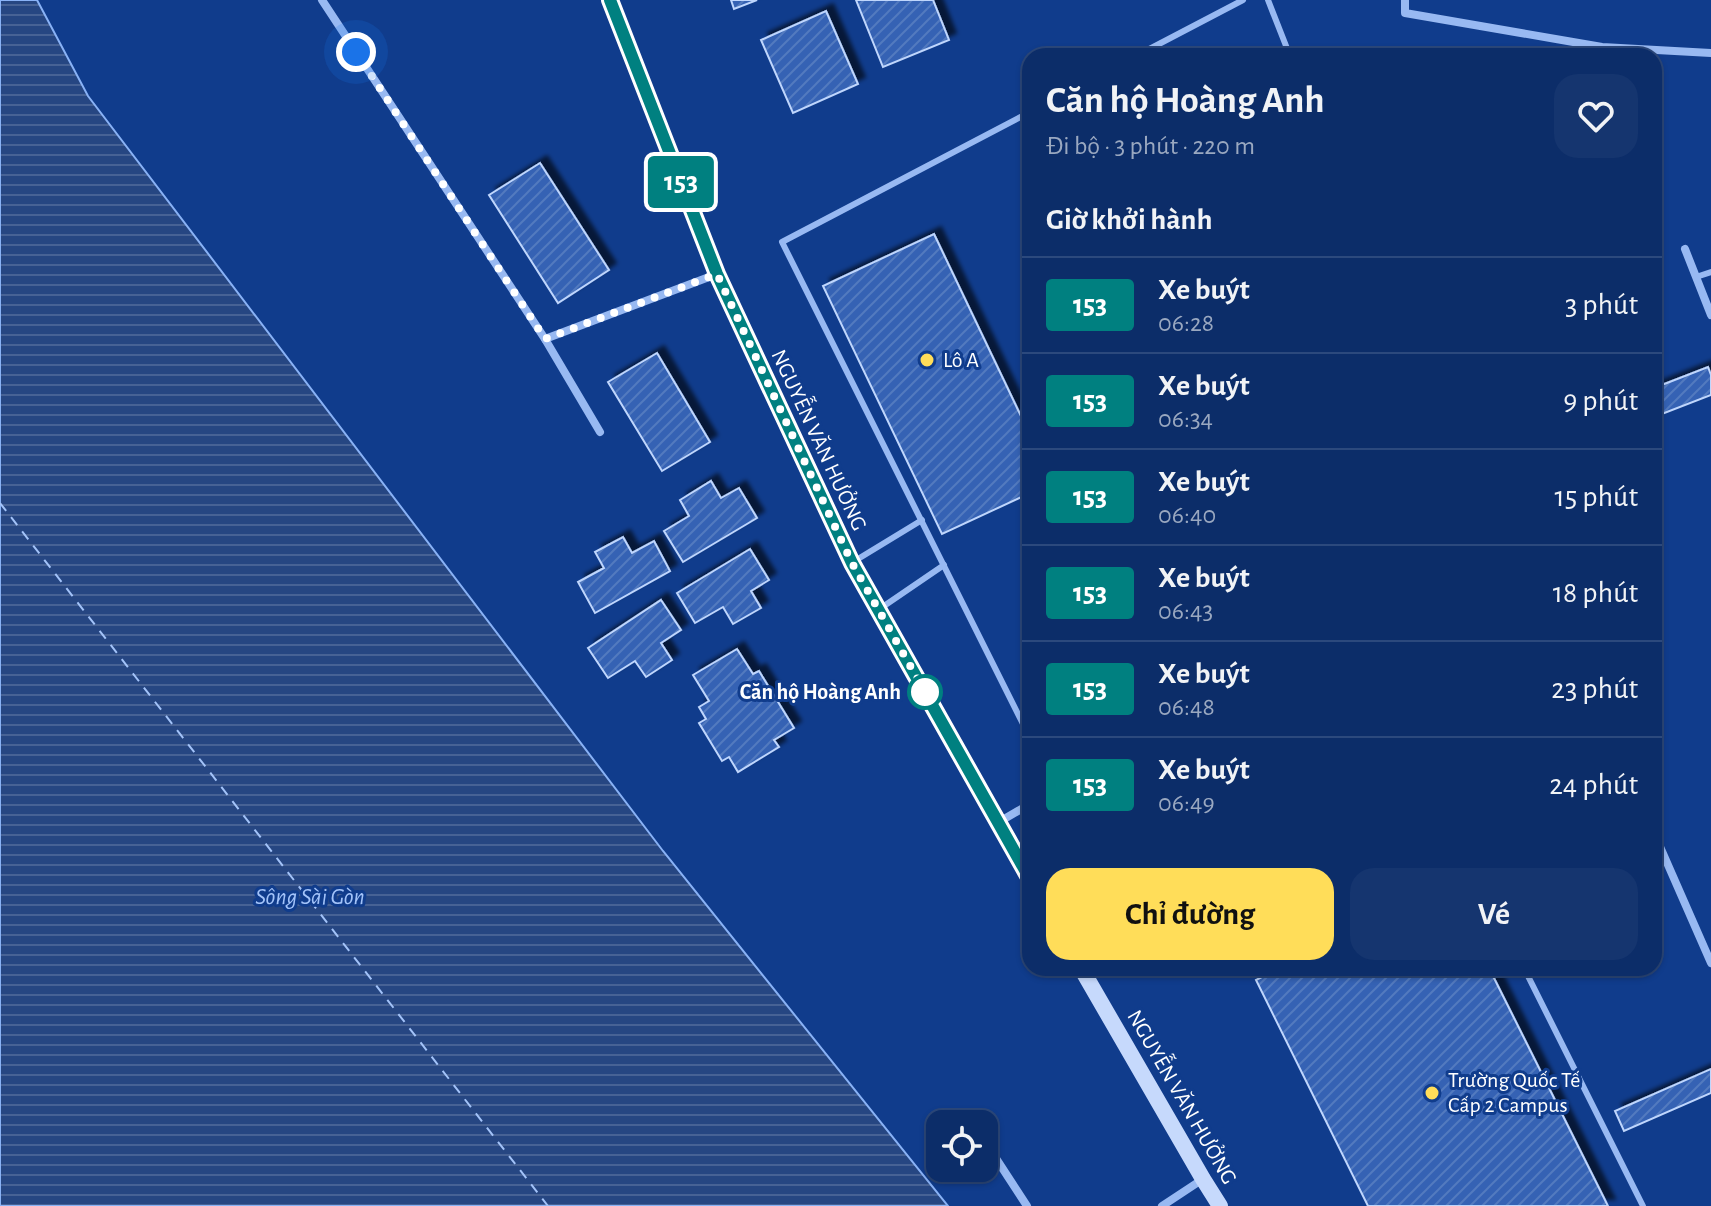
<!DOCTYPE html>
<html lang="vi">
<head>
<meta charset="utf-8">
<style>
  :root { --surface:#0c2d69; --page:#15356f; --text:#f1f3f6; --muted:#9aa8c0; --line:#2c497d; --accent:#ffdd59 }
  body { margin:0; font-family:"Alegreya Sans",sans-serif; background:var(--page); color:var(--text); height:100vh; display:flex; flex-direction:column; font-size:30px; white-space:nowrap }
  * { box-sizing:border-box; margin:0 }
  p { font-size:26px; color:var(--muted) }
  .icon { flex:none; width:44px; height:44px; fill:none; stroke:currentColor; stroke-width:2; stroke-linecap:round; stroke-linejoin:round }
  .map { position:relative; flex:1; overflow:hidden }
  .details { position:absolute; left:1022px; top:48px; width:640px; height:928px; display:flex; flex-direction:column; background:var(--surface); border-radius:24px; box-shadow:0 2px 6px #0004,0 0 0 2px var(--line) }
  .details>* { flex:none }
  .badge { padding:0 16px; border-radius:6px; font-size:28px; line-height:52px }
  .buttons { position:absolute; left:926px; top:1110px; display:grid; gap:16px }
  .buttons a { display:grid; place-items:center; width:72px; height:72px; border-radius:16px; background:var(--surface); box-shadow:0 2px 6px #0004,0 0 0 2px var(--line); font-size:40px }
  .you { position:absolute; width:40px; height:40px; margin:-20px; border:6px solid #fff; border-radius:50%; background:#1a73e8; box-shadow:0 0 0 12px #1a73e833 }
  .map>.badge { position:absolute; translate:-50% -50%; box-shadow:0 0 0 4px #fff }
  h2 { padding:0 24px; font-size:30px; line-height:72px }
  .round { display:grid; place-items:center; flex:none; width:84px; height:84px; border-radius:24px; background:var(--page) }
  .summary { display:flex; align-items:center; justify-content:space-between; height:136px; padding:0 24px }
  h1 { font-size:38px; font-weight:700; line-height:60px }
  .action { display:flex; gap:16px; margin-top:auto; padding:16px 24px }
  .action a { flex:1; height:92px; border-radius:24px; background:var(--accent); color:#111; font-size:32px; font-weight:700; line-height:92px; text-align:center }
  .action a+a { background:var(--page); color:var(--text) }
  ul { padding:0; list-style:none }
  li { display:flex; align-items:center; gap:24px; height:96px; padding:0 24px; border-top:2px solid var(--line) }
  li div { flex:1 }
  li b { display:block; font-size:30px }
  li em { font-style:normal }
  li .badge { min-width:88px; font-weight:700; text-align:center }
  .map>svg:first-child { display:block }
  .water { fill:url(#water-rules); stroke:#89b2f6; stroke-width:2 }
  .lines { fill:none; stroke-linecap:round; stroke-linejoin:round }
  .ferry { stroke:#a3c3f9; stroke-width:2; stroke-dasharray:10 8; stroke-linecap:butt }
  .building { fill:url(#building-hatch); stroke:#bfd6fd; stroke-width:2; filter:url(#shadow) }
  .service { stroke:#98b9f2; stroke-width:6 }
  .minor { stroke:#98b9f2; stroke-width:8 }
  .secondary { stroke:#c6d9fc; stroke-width:16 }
  .line-casing { stroke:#fff; stroke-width:18 }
  .line { stroke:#008080; stroke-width:12 }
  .walk { stroke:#fff; stroke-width:8; stroke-dasharray:0 14.4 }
  .poi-dot { fill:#ffdd59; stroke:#103c8c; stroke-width:3 }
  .stop-dot { fill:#fff; stroke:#008080; stroke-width:4 }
  .labels { text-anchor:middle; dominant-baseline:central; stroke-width:6; stroke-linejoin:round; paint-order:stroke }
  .poi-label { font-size:22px; fill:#fff; stroke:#103c8c; text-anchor:start }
  .street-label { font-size:22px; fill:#fff; stroke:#103c8c }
  .stop-label { font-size:22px; font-weight:bold; fill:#fff; stroke:#103c8c; text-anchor:end }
  .water-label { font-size:24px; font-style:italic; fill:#a3c3f9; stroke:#103c8c }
</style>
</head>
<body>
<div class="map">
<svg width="1711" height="1206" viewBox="0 0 1711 1206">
  <defs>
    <pattern id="water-rules" width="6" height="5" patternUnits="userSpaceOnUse" patternTransform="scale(2)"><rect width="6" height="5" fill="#264682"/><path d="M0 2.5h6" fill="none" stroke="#476295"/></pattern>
    <pattern id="building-hatch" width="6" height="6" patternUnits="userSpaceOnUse" patternTransform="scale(2)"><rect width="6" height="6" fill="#3462b4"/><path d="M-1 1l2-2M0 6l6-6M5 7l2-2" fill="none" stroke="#527abf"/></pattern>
    <filter id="shadow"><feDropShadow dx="7" dy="-7" stdDeviation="2" flood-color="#0009"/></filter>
  </defs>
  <rect width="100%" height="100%" fill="#103c8c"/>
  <!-- water -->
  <path class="water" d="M0 0H37L88 96 663 851 948 1206H0Z"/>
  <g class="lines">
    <!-- ferry -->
    <path class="ferry" d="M0 503 548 1206"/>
  </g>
  <!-- building -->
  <g class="building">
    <path d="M731 0H757L734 9Z"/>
    <path d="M856 0H933L949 40 883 67Z"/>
    <path d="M826 11 858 84 793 113 761 40Z"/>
    <path d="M540 163 609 270 558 303 489 195Z"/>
    <path d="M934 234 1030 435V493L942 534 823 286Z"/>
    <path d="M657 353 710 442 662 471 608 382Z"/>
    <path d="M1708 367 1711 375V395L1654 417V388Z"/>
    <path d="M711 481 721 498 739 488 757 518 683 562 664 531 689 516 680 500Z"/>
    <path d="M623 537 632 553 654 541 670 571 595 613 578 582 604 568 595 552Z"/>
    <path d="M750 549 769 580 751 591 761 608 733 624 723 607 695 623 677 593Z"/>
    <path d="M661 600 681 630 661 643 672 660 646 677 635 661 608 678 588 648Z"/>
    <path d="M737 649 753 674 759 671 794 728 774 740 779 747 738 772 729 757 722 761 699 723 706 719 699 707 709 701 693 675Z"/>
    <path d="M1280 968H1489L1608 1206H1368L1256 980Z"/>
    <path d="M1711 1069V1093L1624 1131 1615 1111Z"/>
  </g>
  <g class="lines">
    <!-- service -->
    <g class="service">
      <path d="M1268 0 1290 56"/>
      <path d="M1136 56 1243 0"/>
      <path d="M1030 112 782 242 1030 738"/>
      <path d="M1696 277 1711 272"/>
      <path d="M853 562 922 520"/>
      <path d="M881 608 944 565"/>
      <path d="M1524 968 1643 1206"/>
    </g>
    <!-- minor -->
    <g class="minor">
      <path d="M322 0 545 339 600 432"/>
      <path d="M1405 0V13L1602 47 1711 53"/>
      <path d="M1685 249 1711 315"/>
      <path d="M545 339 717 274"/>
      <path d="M999 822 1030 804"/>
      <path d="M1654 833 1711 963"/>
      <path d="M984 1140 1027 1206"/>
      <path d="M1162 1206 1203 1179"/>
    </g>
    <!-- secondary -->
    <g class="secondary">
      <path d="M610 0 717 274 852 563 1030 878"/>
      <path d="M1081 968 1203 1179 1220 1206"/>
    </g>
  </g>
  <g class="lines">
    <!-- line casing -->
    <g class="line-casing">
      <path id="line" d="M610 0 717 274 852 563 1030 879"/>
    </g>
    <!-- line -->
    <use href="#line" class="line"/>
    <!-- walk -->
    <path class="walk" d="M356 52 545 339 717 274 852 563 925 692"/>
  </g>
  <!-- markers -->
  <g class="poi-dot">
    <circle cx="927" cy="360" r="8"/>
    <circle cx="1432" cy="1093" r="8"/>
  </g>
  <circle class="stop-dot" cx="925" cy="692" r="16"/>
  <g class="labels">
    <!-- poi labels -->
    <g class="poi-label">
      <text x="943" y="360">Lô A</text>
      <text x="1448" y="1080">Trường Quốc Tế<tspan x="1448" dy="25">Cấp 2 Campus</tspan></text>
    </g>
    <!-- street labels -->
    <g class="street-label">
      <text transform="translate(819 440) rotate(65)">NGUYỄN VĂN HƯỞNG</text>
      <text transform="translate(1182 1097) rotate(60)">NGUYỄN VĂN HƯỞNG</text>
    </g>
    <!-- stop labels -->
    <g class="stop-label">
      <text x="901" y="692">Căn hộ Hoàng Anh</text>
    </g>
    <!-- water labels -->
    <g class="water-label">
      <text x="310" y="897">Sông Sài Gòn</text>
    </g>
  </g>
</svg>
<div class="buttons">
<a><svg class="icon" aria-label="locate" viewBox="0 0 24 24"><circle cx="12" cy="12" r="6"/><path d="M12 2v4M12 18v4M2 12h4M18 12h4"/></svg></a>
</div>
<div class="you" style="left:356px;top:52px"></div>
<b class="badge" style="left:681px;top:182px;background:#008080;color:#fff">153</b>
<section class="details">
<div class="summary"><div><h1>Căn hộ Hoàng Anh</h1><p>Đi bộ · 3 phút · 220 m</p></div><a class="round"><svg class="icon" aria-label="heart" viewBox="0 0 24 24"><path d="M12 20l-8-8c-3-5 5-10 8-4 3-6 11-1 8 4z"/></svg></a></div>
<h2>Giờ khởi hành</h2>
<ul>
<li><span class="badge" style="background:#008080;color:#fff">153</span><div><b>Xe buýt</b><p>06:28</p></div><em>3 phút</em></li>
<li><span class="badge" style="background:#008080;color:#fff">153</span><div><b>Xe buýt</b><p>06:34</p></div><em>9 phút</em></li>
<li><span class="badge" style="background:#008080;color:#fff">153</span><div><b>Xe buýt</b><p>06:40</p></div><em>15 phút</em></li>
<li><span class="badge" style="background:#008080;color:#fff">153</span><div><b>Xe buýt</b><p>06:43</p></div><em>18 phút</em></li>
<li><span class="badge" style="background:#008080;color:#fff">153</span><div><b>Xe buýt</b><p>06:48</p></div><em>23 phút</em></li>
<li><span class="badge" style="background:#008080;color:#fff">153</span><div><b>Xe buýt</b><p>06:49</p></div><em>24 phút</em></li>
</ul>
<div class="action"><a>Chỉ đường</a><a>Vé</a></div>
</section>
</div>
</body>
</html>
